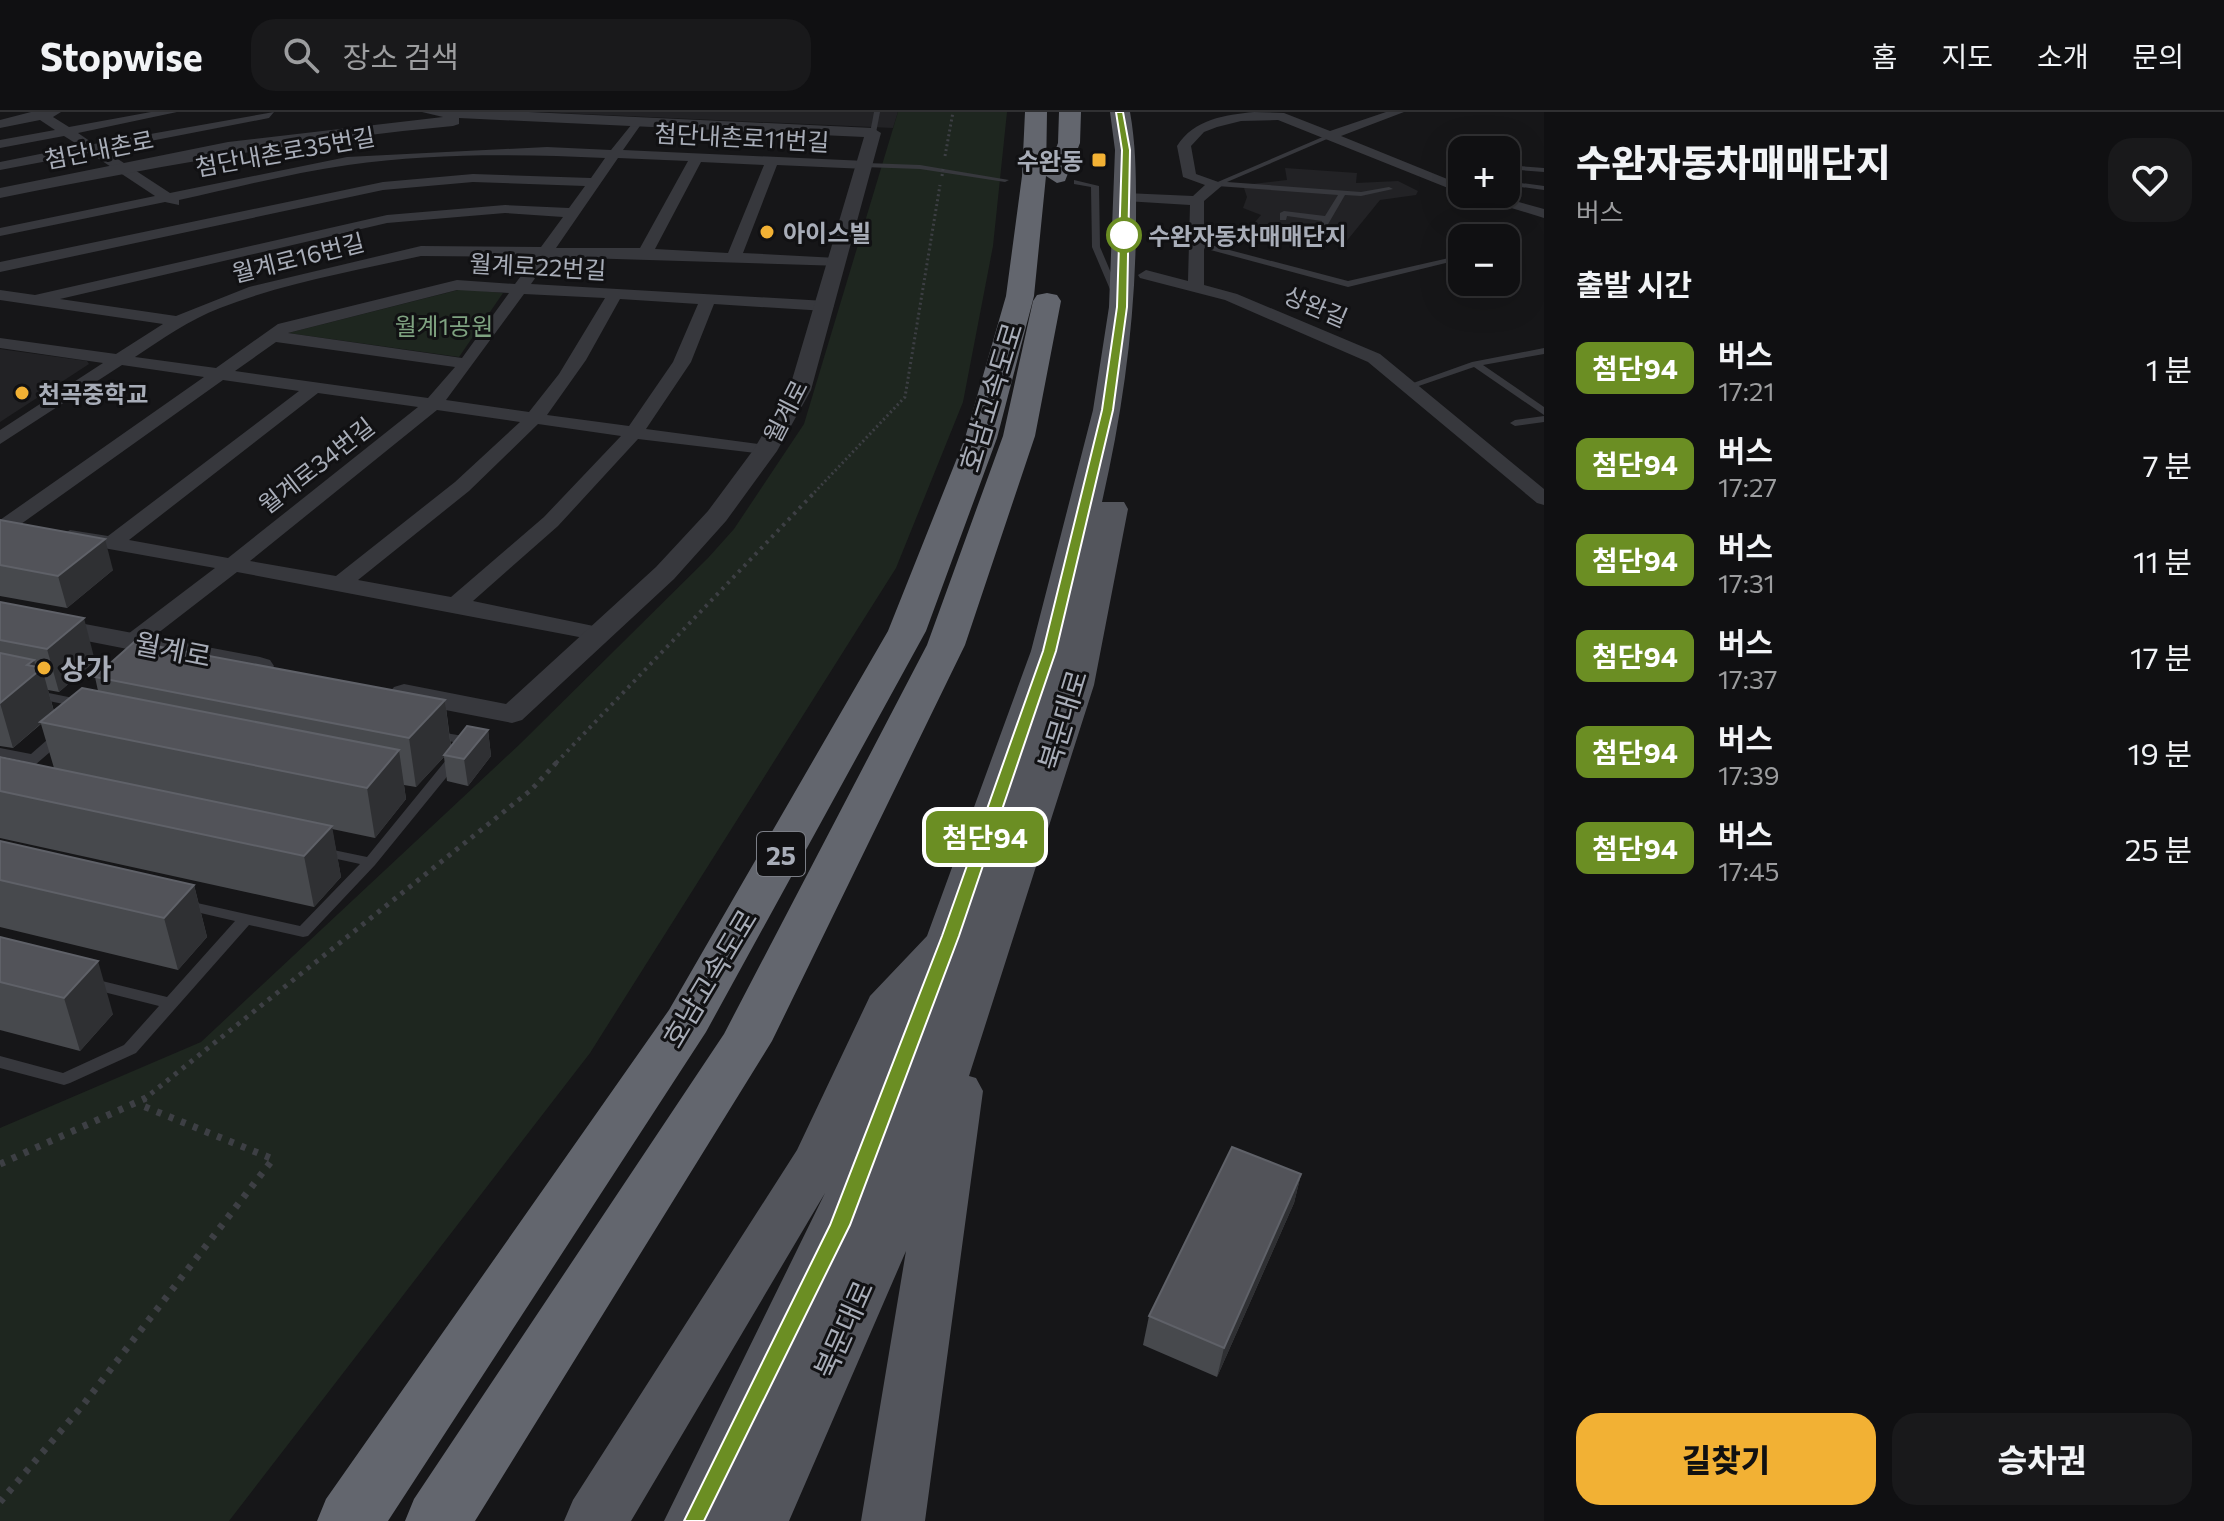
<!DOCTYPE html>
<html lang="ko">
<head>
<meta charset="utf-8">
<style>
  :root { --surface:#101012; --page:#19191b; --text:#f1f3f6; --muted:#9c9d9f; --line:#303032; --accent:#f2b134 }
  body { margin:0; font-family:Commissioner,"Noto Sans KR",sans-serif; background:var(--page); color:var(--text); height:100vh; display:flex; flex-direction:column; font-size:30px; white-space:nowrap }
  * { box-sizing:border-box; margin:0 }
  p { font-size:26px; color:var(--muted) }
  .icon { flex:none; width:44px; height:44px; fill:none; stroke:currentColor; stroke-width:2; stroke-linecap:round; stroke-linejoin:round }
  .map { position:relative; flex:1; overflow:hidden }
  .sheet { display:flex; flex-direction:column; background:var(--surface); width:680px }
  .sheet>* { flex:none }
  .badge { padding:0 16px; border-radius:12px; font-size:28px; line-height:52px }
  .controls { position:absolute; left:1448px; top:24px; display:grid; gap:16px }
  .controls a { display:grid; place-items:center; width:72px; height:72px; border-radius:16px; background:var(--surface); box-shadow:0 8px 32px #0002,0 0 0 2px var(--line); font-size:40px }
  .map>.badge { position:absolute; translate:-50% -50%; box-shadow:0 0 0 4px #fff }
  h2 { padding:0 32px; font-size:30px; line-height:72px }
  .round { display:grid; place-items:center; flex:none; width:84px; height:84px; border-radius:24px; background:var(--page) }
  .overview { display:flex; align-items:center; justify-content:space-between; height:136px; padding:0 32px }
  h1 { font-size:38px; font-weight:800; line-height:60px }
  .action { display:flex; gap:16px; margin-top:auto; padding:16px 32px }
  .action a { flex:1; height:92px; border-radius:24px; background:var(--accent); color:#111; font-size:32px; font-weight:800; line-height:92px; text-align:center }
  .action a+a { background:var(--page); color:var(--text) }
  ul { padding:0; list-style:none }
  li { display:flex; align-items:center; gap:24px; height:96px; padding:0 32px }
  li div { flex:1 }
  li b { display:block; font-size:30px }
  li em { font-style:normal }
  li .badge { min-width:88px; font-weight:700; text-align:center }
  header { display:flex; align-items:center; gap:48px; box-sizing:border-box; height:112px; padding:0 40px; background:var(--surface); border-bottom:2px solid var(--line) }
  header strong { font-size:38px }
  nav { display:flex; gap:44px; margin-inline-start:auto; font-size:28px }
  .search { width:560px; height:72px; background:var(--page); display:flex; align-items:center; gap:20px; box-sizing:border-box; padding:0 28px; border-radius:24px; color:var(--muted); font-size:30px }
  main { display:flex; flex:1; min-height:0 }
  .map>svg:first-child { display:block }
  .built { fill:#222225 }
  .green { fill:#1e261f }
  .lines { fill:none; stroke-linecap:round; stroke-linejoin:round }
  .path-far3 { stroke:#3d3f44; stroke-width:3; stroke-dasharray:2 3; stroke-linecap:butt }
  .path-far2 { stroke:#3d3f44; stroke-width:4; stroke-dasharray:3 5; stroke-linecap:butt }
  .path-far1 { stroke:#3d3f44; stroke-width:5; stroke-dasharray:4 6; stroke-linecap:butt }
  .path { stroke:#3d3f44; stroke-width:7; stroke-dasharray:5 8; stroke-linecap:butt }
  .service { fill:#37383d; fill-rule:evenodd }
  .minor { fill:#37383d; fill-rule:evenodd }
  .tertiary { fill:#37383d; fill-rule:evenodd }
  .primary { fill:#53555c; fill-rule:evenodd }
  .motorway { fill:#63666e; fill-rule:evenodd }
  .path-bridge { stroke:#3d3f44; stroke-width:3; stroke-dasharray:2 3; stroke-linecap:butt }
  .wall { fill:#47494d }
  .shaded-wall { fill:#2f3033 }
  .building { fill:#525359; stroke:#5f6168; stroke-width:2 }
  .line { fill:#6b8e23; stroke:#fff; stroke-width:2 }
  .poi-dot { fill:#f2b134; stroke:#111113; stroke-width:3 }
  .stop-dot { fill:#fff; stroke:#6b8e23; stroke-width:4 }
  .labels { text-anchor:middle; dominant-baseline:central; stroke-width:6; stroke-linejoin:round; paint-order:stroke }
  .far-street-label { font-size:24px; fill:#a8adb8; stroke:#111113 }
  .far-poi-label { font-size:24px; font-weight:bold; fill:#a8adb8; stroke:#111113; text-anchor:start }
  .far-stop-label { font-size:24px; font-weight:bold; fill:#a8adb8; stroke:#111113; text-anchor:start }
  .far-park-label { font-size:24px; fill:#7fa381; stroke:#111113 }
  .shield { fill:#111113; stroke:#7b7e86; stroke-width:2 }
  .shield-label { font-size:26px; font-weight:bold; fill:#a8adb8 }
  .street-label { font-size:28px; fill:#a8adb8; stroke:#111113 }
  .poi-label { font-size:28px; font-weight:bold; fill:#a8adb8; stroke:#111113; text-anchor:start }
</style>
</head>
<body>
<header>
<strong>Stopwise</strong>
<div class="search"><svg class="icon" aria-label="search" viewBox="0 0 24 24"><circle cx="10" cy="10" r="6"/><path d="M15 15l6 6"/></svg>장소 검색</div>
<nav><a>홈</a><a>지도</a><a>소개</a><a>문의</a></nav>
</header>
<main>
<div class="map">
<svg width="1544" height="1409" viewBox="0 0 1544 1409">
  <rect width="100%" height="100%" fill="#161618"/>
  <!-- built -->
  <g class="built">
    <path d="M539 0H898L893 16Z"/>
    <path d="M1285 56 1357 61 1356 71 1398 69 1418 79 1416 83 1380 88 1345 131 1250 116 1261 103 1243 96 1247 85 1243 73 1287 68Z"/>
    <path d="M0 237 87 249 89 252 0 310Z"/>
  </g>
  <!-- green -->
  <g class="green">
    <path d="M898 0H1007L993 134 963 290 896 456 590 941 229 1409H0V1016L201 930 521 631 708 446 734 417 804 312Z"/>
    <path d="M462 177 503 181 459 245 288 221Z"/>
  </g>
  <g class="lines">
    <!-- path-far3 -->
    <g class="path-far3">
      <path d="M945 44 953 0"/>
      <path d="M811 384 905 285 940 73"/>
    </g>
    <!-- path-far2 -->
    <path class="path-far2" d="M556 651 813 382"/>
    <!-- path-far1 -->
    <path class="path-far1" d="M143 988 531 678 558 649"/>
    <!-- path -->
    <g class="path">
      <path d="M0 1052 146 986"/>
      <path d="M0 1390 83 1293 273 1047 138 992"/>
    </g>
    <!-- service -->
    <g class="service">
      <path d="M874 0H880L876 21 873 23 870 21Z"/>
      <path d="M1332 21 1334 24 1227 70 1361 80 1389 75 1393 77 1361 84 1345 83 1327 114H1321L1322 109 1287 104 1286 108H1280V101L1284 99 1325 104 1338 83 1217 74 1213 72Z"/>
      <path d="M866 51 920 53 1009 68 1005 70 920 57 863 55 862 53Z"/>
      <path d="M1506 53 1544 56V60L1506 57Z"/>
      <path d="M1462 65V70L1448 74 1444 72Z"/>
      <path d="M1074 68 1099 74 1100 135 1120 182 1119 184 1112 182 1092 135 1091 75 1074 72Z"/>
      <path d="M1506 69 1544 74V78L1506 73Z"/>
      <path d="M1195 129 1348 169 1462 143V147L1348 175 1192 133 1191 131Z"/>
      <path d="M1544 236V242L1483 253 1544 295V303L1474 255 1410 277 1402 275 1472 250Z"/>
      <path d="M1544 304V310L1515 314 1510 311 1515 308Z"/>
      <path d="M0 571 83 588 89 592 83 596 0 579Z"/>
      <path d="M434 619 469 625 476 629 375 753 308 824 303 825 249 813 136 941 70 971 64 973 0 956V944L63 961 124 933 159 894 84 875 82 871 84 867 90 866 167 885 235 809 179 796 177 793 179 790 184 788 300 814 360 752 314 742 312 739 314 736 319 735 367 745 460 631 429 626 427 623 429 620Z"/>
      <path d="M60 620 65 621 67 624 65 627 5 679 0 680V669L23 649 0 644V636L31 642 55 621Z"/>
    </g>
    <!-- minor -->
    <g class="minor">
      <path d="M31 0H61L53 5 69 15 151 0H177L78 21 94 32 274 0 269 6 104 38 170 81 347 45 547 35 611 38 636 7 642 11 623 38 866 49 873 53 866 57 777 53 743 141 837 146 845 151 842 154 550 145 531 172 826 189 834 194 826 199 714 192 691 250 646 317 765 333 775 339 772 343 638 327 558 414 473 489 608 517 611 522 608 527 600 529 237 460 140 535H124L121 530 124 525 215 456 70 430 60 424 70 418 108 424 299 279 223 268 14 417H0V408L204 265 122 253 0 332V318L103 251 0 236V226L116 242 163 212 0 188V178L35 183 387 103 505 93 569 96 585 74 473 70 383 78 0 160V150L383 70 473 62 591 66 605 46C520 42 432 41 348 53 291 61 235 76 179 88V93L165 90 0 124V116L155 84 90 41 0 58V50L80 34 64 24 0 36V28L55 18 40 8 0 16V8ZM618 46 688 49 640 136H556ZM701 50 764 53 728 141 655 137ZM505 101 563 105 541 135 421 134 249 175 176 204 60 187 387 111ZM421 144 535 145 515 172 457 168 278 212 216 256 135 245C162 227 189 208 220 196 284 171 354 159 421 144ZM457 178 509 181 462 246 288 221ZM524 182 605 186 559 262 529 300 446 288ZM620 187 698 192 673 250 629 314 547 303 586 248ZM276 230 455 255 428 286 235 259ZM318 281 418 295 228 446 129 428ZM437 298 520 310 455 370 336 464 250 449ZM538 312 621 324 544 405 451 485 358 468 469 379Z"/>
      <path d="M1254 0 1284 1 1330 19 1386 0H1404L1341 24 1462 73 1463 82 1278 8 1241 9 1217 15 1204 20 1191 34 1196 62 1224 72 1204 89V173L1237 182 1380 242 1544 377V393L1537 391 1368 250 1225 188 1140 166 1138 163 1146 158 1188 169 1190 93 1125 89 1118 85 1125 81 1193 84 1205 73 1183 65 1177 34C1194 7 1225 3 1254 0Z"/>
      <path d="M1466 82H1489L1544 97V106Z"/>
    </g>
    <!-- tertiary -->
    <g class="tertiary">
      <path d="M422 0H529L873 16 881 21 811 278 777 339 726 409 674 467 522 608 512 611 404 590 394 587 389 581 394 575 404 572 506 592 656 455 708 399 754 337 789 278 864 25 459 6V12L453 14C300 28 151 56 0 86V76L228 30 443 5Z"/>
      <path d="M0 496 260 545 270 548 274 554 270 560 260 563 0 512Z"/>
    </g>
    <!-- primary -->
    <path class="primary" d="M1110 0H1130C1137 39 1136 77 1136 116 1135 210 1123 298 1102 390H1124L1128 397 1094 573 969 964 976 966 983 979 925 1409H861L906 1139 789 1409H664L825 1081 631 1409H564L573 1388 797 1038 870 884 927 824 1031 539 1093 298 1109 195 1115 38Z"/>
    <!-- motorway -->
    <g class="motorway">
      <path d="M1025 0H1047L1046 63 1058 31 1059 0H1081L1080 31 1065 69 1057 71 1046 64 1034 184 997 326 926 519 706 920 388 1409H317L326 1387 669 898 888 519 965 326 1006 184 1022 64Z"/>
      <path d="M1047 181 1057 183 1061 189 1035 324 965 533 772 929 475 1409H405L414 1387 724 922 927 533 1003 324 1033 189 1037 183Z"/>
    </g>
    <!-- path-bridge -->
    <path class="path-bridge" d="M942 64 943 57"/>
  </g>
  <!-- wall -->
  <g class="wall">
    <path d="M0 408 113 458 67 496 0 484Z"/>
    <path d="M0 490 95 549 59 580 48 578 54 599 98 579 95 565 445 588 451 634 488 618 491 644 468 674 447 669 444 645 416 675 404 673 406 687 375 726 332 717 341 765 314 795 0 726V645L54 656 41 612 13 636 0 634Z"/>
    <path d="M0 729 194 773 207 825 178 858 0 815Z"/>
    <path d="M0 825 113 902 80 939 0 918Z"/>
    <path d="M1301 1062 1294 1091 1217 1265 1143 1233 1149 1204Z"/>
  </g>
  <!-- shaded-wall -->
  <g class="shaded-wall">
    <path d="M105 427 113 458 67 496 58 464Z"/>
    <path d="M84 506 95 549 59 580 47 537Z"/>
    <path d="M34 548 37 560 42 556 54 600 13 636 0 591 27 553Z"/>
    <path d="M445 588 451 637 444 643V645L416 675 409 626Z"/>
    <path d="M488 618 491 644 468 674 464 647Z"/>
    <path d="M399 638 406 687 375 726 367 676Z"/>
    <path d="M332 714 341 765 314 795 304 744Z"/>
    <path d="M194 773 207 825 178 858 164 806Z"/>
    <path d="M98 849 113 902 80 939 64 886Z"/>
    <path d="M1301 1062 1294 1091 1217 1265 1224 1236Z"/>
  </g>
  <!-- building -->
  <g class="building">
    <path d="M0 408 105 427 58 464 0 453Z"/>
    <path d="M0 490 84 506 47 537 0 528Z"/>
    <path d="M134 530 445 588 409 626 95 565Z"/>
    <path d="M0 541 34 548 27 553 42 556 0 591Z"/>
    <path d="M82 576 399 638 367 676 40 610Z"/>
    <path d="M467 614 488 618 464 647 444 643Z"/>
    <path d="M0 645 332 714 304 744 0 679Z"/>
    <path d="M0 729 194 773 164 806 0 768Z"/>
    <path d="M0 825 98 849 64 886 0 870Z"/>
    <path d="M1232 1035 1301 1062 1224 1236 1149 1204Z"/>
  </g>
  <!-- line -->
  <path class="line" d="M1116 0H1123L1130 38 1127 195 1113 298 1056 539 959 824 850 1113 704 1409H684L830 1113 942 824 1043 539 1102 298 1117 195 1122 38Z"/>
  <!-- markers -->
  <g class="poi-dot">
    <rect x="1091" y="40" width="16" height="16" rx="4"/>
    <circle cx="767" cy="120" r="8"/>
    <circle cx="22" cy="281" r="8"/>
    <circle cx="44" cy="556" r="8"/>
  </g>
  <circle class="stop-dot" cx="1124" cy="123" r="16"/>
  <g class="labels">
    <!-- far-street labels -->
    <g class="far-street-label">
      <text transform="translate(742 25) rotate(3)">첨단내촌로11번길</text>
      <text transform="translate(99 37) rotate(-11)">첨단내촌로</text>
      <text transform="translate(285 39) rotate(-10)">첨단내촌로35번길</text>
      <text transform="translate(298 145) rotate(-14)">월계로16번길</text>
      <text transform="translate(538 154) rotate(3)">월계로22번길</text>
      <text transform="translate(1316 194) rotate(23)">상완길</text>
      <text transform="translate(785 299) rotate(-63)">월계로</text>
      <text transform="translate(316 353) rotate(-38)">월계로34번길</text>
    </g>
    <!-- far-poi labels -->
    <g class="far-poi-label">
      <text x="1083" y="48" text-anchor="end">수완동</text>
      <text x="783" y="120">아이스빌</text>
      <text x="38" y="281">천곡중학교</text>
    </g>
    <!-- far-stop labels -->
    <g class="far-stop-label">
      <text x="1148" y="123">수완자동차매매단지</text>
    </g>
    <!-- far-park labels -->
    <g class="far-park-label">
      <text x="444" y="213">월계1공원</text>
    </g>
    <!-- shield labels -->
    <rect class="shield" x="757" y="720" width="48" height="44" rx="6"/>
    <g class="shield-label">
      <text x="781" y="742">25</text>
    </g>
    <!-- street labels -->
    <g class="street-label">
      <text transform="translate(990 285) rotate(-73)">호남고속도로</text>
      <text transform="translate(173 537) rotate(11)">월계로</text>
      <text transform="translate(1062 608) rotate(-73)">북문대로</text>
      <text transform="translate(709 866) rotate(-59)">호남고속도로</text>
      <text transform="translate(843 1217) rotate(-66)">북문대로</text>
    </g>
    <!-- poi labels -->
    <g class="poi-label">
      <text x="60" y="556">상가</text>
    </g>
  </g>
</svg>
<div class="controls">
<a>+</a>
<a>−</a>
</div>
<b class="badge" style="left:985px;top:725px;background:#6b8e23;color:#fff">첨단94</b>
</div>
<section class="sheet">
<div class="overview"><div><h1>수완자동차매매단지</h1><p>버스</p></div><a class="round"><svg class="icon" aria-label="heart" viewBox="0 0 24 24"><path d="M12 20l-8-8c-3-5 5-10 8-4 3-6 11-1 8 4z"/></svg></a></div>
<h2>출발 시간</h2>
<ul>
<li><span class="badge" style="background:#6b8e23;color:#fff">첨단94</span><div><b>버스</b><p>17:21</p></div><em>1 분</em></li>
<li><span class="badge" style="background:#6b8e23;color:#fff">첨단94</span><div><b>버스</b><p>17:27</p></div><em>7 분</em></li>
<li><span class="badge" style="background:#6b8e23;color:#fff">첨단94</span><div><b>버스</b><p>17:31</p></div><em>11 분</em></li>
<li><span class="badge" style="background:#6b8e23;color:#fff">첨단94</span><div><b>버스</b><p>17:37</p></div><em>17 분</em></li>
<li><span class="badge" style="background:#6b8e23;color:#fff">첨단94</span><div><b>버스</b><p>17:39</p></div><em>19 분</em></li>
<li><span class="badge" style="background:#6b8e23;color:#fff">첨단94</span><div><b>버스</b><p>17:45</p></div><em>25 분</em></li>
</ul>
<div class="action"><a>길찾기</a><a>승차권</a></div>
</section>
</main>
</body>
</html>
